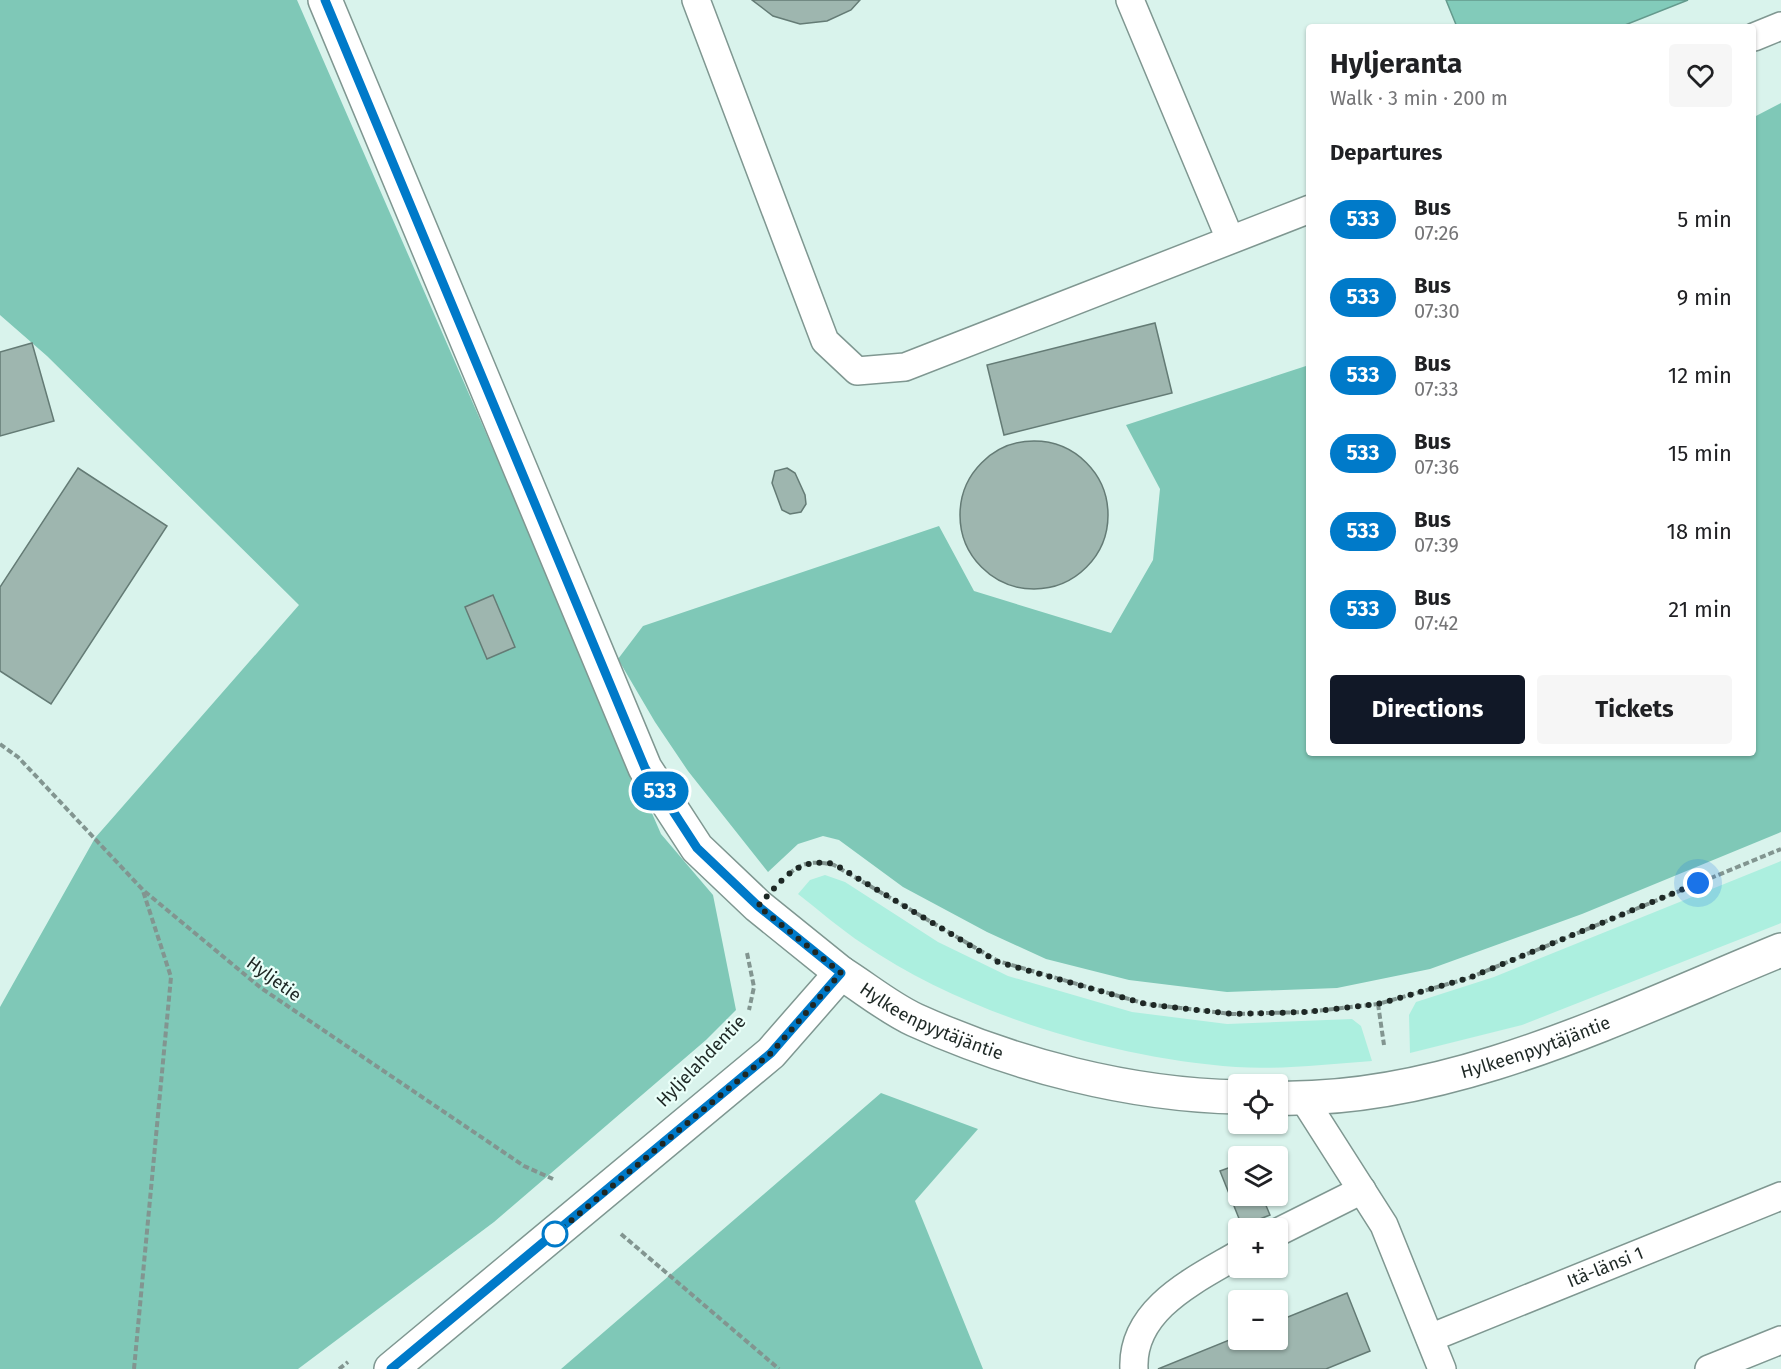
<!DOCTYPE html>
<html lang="en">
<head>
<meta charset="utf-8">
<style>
  :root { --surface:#fff; --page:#f6f6f6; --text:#202124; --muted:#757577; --accent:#111827 }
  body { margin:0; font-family:"Fira Sans",sans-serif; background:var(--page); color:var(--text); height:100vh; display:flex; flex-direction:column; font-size:22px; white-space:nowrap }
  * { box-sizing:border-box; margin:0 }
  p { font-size:20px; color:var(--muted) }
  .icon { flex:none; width:33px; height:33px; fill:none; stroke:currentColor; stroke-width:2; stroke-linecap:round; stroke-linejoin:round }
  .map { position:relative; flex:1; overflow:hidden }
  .details { position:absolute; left:1306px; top:24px; width:450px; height:732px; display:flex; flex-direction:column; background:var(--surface); border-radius:6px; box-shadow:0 2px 4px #0004 }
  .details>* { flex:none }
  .badge { padding:0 12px; border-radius:20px; font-size:21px; line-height:39px }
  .controls { position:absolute; left:1228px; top:1074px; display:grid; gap:12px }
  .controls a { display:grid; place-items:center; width:60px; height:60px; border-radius:6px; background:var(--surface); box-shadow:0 2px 4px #0004; font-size:30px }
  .you { position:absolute; width:30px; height:30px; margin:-15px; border:4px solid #fff; border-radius:50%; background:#1a73e8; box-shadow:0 0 0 9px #1a73e833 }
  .map>.badge { position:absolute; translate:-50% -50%; box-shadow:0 0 0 3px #fff }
  h2 { padding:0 24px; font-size:22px; line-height:54px }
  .round { display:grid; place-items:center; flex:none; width:63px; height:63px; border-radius:6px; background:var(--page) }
  .head { display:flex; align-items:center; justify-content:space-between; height:102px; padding:0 24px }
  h1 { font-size:28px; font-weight:700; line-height:45px }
  .action { display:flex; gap:12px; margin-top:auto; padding:12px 24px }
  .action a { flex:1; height:69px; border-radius:6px; background:var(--accent); color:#fff; font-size:24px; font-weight:700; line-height:69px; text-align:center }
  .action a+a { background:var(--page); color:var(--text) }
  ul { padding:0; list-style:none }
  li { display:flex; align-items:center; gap:18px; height:78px; padding:0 24px }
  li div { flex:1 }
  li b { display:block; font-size:22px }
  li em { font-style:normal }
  li .badge { min-width:66px; font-weight:700; text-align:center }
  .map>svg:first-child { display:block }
  .green { fill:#acefdf }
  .forest { fill:#7fc8b7 }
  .water { fill:#82cbba; stroke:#649a8d; stroke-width:1.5 }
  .building { fill:#9eb6af; stroke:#647b75; stroke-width:1.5 }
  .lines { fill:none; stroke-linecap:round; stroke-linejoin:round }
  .lane-casing { stroke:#7f9791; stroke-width:30 }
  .street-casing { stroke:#7f9791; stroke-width:36 }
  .secondary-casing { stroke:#7f9791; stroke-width:36 }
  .path { stroke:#829590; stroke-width:4; stroke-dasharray:6 3; stroke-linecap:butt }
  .lane { stroke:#fff; stroke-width:27 }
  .street { stroke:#fff; stroke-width:33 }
  .secondary { stroke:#fff; stroke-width:33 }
  .line-casing { stroke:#fff; stroke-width:14 }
  .line { stroke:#007ac9; stroke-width:9 }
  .walk { stroke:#1e2825; stroke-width:6; stroke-dasharray:0 10.8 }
  .stop-dot { fill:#fff; stroke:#007ac9; stroke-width:3 }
  .labels { text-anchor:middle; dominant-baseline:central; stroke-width:4.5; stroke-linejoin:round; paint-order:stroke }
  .street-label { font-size:18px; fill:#1e2825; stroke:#eafff9 }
</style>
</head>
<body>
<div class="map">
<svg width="1781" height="1369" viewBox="0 0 1781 1369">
  <rect width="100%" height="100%" fill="#d9f3ec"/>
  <!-- green -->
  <g class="green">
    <path d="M1781 861V923L1522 1025 1410 1053 1409 1015 1416 1002 1494 977Z"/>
    <path d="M825 875 845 882 938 942 1008 976 1132 1012 1227 1024 1352 1019 1361 1026 1372 1061C1328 1064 1280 1070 1236 1067 1113 1058 965 1014 863 944 840 929 819 910 798 894L810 880Z"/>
  </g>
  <!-- forest -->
  <g class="forest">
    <path d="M0 0H297L661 834 713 895 736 1010 706 1040 494 1222 298 1369H0V1007L95 838 299 605 47 356 0 315Z"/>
    <path d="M1781 103V832L1582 914 1430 969 1337 988 1227 992 1129 980 1046 959 987 932 903 887 839 840 823 836 798 844 768 872 688 771 655 722 618 659 643 626 939 526 974 591 1111 633 1153 560 1160 489 1126 425 1309 365 1310 753H1754V117Z"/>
    <path d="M881 1093 978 1129 915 1201 983 1369H561Z"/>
  </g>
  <!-- water -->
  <path class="water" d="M1446 0H1688L1620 27H1457Z"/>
  <!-- building -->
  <g class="building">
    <path d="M752 0H860L851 10 827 21 800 24 773 16Z"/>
    <path d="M1155 323 1172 393 1004 435 987 365Z"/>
    <path d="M32 343 54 421 0 436V352Z"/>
    <circle cx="1034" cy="515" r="74"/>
    <path d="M78 468 167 526 51 704 0 671V587Z"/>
    <path d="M787 468 795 473 805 495 806 504 801 512 790 514 782 510 772 483 775 471Z"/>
    <path d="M493 595 515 647 487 659 465 607Z"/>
    <path d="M1239 1164V1196H1262L1270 1215 1242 1226 1220 1171Z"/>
    <path d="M1347 1293 1370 1351 1326 1369H1158L1239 1336V1340H1278V1321Z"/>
  </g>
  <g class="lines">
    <!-- lane casing -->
    <g class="lane-casing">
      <g id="lane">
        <path d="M696 0 825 341 857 371 905 367 1310 209"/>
        <path d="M1130 0 1230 239"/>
        <path d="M1754 37 1781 26"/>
        <path d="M1303 1098 1384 1225 1442 1369"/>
        <path d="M1278 1232 1362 1190"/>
        <path id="s1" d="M1430 1338 1781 1196"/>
        <path d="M1134 1369C1131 1309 1195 1280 1239 1254"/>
        <path d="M1709 1369 1781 1340"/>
      </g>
    </g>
    <!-- street casing -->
    <g class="street-casing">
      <g id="street">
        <path id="s2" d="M1278 1098C1451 1102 1624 1014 1781 950"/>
        <path id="s3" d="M391 1369 771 1053 841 973C865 988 889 1008 915 1020 1015 1065 1129 1095 1239 1097"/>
      </g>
    </g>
    <!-- secondary casing -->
    <g class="secondary-casing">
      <path id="secondary" d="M325 0 645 768 697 848 758 906 841 973"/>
    </g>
    <!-- path -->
    <g class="path">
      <path d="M0 744 18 757 143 890 261 988 524 1166 553 1179"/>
      <path d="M789 874C802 861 817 861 834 865L998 961 1146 1004 1232 1014 1307 1012 1378 1004 1469 978 1781 849"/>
      <path d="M747 953 754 987 749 1010"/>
      <path d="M1378 1004 1384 1045"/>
      <path d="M621 1234 779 1369"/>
      <path d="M134 1369 171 977 143 891"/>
      <path d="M339 1369 348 1362"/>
    </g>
    <!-- lane -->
    <use href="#lane" class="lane"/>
    <!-- street -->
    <use href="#street" class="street"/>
    <!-- secondary -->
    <use href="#secondary" class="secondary"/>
  </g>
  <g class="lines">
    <!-- line casing -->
    <g class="line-casing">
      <path id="line" d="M325 0 645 768 697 848 758 906 841 973 771 1053 391 1369"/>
    </g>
    <!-- line -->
    <use href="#line" class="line"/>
    <!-- walk -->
    <path class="walk" d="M555 1234 771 1053 841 973 758 906C783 880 795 857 834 864L998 962 1146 1004 1232 1014 1307 1012 1378 1004 1469 978 1698 883"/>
  </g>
  <!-- markers -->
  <circle class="stop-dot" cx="555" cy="1234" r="12"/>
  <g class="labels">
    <!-- street labels -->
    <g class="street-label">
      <text transform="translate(274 979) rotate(36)">Hyljetie</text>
      <text stroke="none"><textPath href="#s3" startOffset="704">Hylkeenpyytäjäntie</textPath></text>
      <text stroke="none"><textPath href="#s2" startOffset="264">Hylkeenpyytäjäntie</textPath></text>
      <text transform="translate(701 1061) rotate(-46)">Hyljelahdentie</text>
      <text stroke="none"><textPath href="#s1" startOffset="189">Itä-länsi 1</textPath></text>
    </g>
  </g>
</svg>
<div class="controls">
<a><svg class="icon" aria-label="locate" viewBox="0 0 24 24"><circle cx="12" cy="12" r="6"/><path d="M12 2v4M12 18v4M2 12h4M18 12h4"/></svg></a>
<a><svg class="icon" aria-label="layers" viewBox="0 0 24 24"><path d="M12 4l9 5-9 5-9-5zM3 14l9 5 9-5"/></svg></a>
<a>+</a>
<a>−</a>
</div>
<div class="you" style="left:1698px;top:883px"></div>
<b class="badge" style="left:660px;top:791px;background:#007ac9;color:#fff">533</b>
<section class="details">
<div class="head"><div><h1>Hyljeranta</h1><p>Walk · 3 min · 200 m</p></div><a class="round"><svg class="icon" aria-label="heart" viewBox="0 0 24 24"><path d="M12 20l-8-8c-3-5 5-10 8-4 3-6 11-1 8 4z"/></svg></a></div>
<h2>Departures</h2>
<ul>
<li><span class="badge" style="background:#007ac9;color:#fff">533</span><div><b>Bus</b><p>07:26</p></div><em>5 min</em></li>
<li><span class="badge" style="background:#007ac9;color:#fff">533</span><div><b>Bus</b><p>07:30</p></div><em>9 min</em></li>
<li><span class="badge" style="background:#007ac9;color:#fff">533</span><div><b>Bus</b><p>07:33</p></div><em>12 min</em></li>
<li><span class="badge" style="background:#007ac9;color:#fff">533</span><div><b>Bus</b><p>07:36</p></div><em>15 min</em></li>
<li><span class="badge" style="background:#007ac9;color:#fff">533</span><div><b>Bus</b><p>07:39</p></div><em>18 min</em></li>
<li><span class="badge" style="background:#007ac9;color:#fff">533</span><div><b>Bus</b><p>07:42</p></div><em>21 min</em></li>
</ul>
<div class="action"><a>Directions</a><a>Tickets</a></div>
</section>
</div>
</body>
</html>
